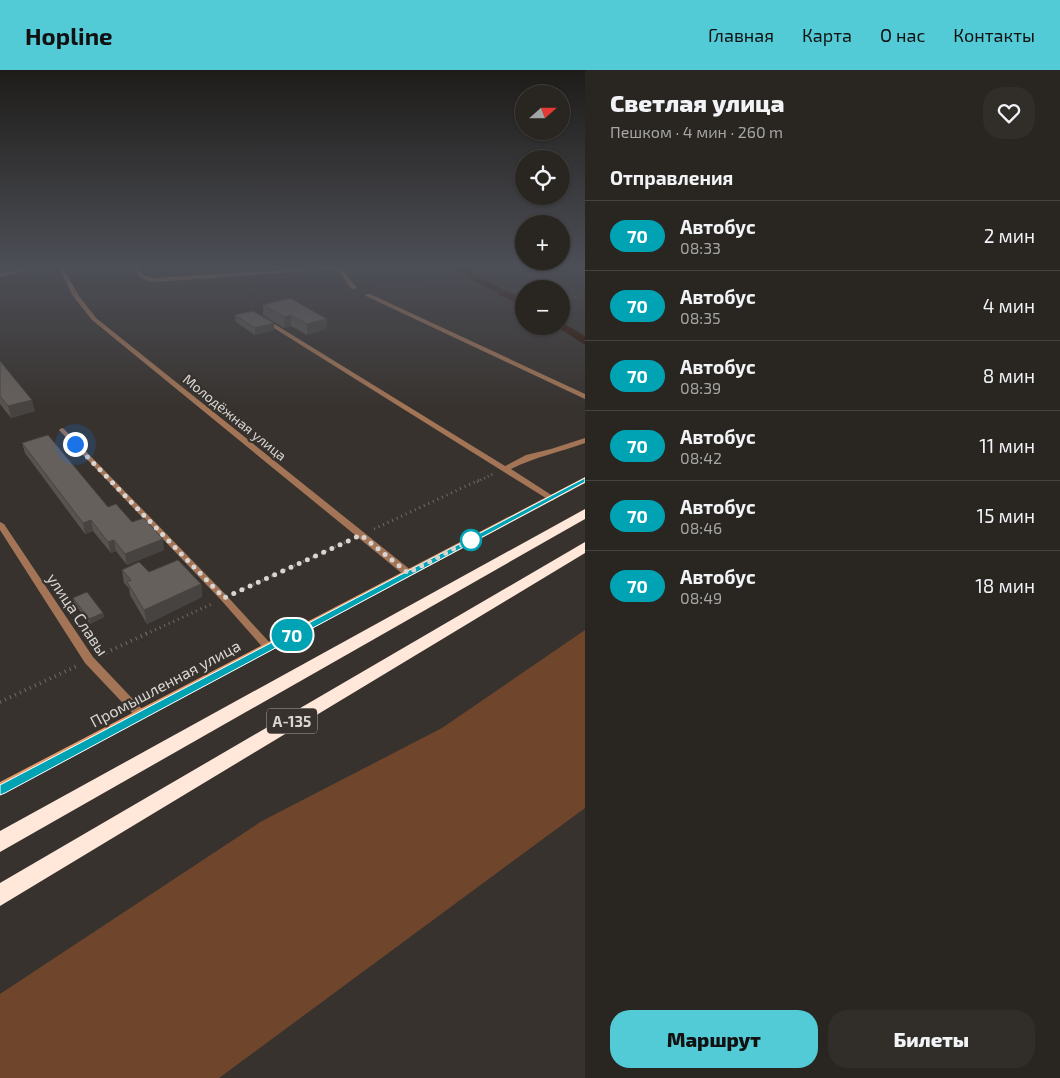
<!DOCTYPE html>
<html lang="ru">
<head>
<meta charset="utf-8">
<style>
  :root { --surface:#292622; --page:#312e2a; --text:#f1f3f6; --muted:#a5a5a5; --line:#454340; --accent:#52cbd7 }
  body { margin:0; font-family:"Exo 2",sans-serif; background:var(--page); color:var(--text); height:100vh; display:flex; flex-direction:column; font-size:19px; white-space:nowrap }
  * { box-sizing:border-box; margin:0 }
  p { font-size:16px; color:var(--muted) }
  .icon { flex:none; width:28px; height:28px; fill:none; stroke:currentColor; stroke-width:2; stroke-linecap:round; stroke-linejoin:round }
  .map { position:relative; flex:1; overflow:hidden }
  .details { display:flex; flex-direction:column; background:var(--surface); width:475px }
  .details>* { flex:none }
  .badge { padding:0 10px; border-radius:16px; font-size:18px; line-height:32px }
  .needle { width:32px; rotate:69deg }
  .tools { position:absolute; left:515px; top:15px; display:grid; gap:10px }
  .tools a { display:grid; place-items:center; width:55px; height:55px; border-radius:50%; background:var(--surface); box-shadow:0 1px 4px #0004,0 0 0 1px var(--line); font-size:25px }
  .you { position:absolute; width:25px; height:25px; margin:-12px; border:4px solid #fff; border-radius:50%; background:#1a73e8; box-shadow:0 0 0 8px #1a73e833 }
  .map>.badge { position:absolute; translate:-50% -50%; box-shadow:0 0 0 2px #fff }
  h2 { padding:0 25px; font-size:19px; line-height:45px }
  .round { display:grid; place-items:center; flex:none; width:52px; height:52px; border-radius:20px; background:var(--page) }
  .overview { display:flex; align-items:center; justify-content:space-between; height:85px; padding:0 25px }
  h1 { font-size:24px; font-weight:800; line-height:38px }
  .action { display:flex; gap:10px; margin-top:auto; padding:10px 25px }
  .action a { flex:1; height:58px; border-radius:20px; background:var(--accent); color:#111; font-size:20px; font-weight:800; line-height:58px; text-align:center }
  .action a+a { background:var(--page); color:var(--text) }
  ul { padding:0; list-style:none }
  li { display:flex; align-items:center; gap:15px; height:70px; padding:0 25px; border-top:1px solid var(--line) }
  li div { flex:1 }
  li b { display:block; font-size:19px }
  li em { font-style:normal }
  li .badge { min-width:55px; font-weight:700; text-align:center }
  header { display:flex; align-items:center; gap:30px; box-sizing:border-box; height:70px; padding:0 25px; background:var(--accent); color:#111 }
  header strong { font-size:24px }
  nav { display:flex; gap:28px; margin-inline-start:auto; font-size:18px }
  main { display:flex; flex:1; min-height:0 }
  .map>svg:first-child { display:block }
  .green { fill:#6f462b }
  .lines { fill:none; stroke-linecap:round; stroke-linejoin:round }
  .canal { fill:#2e0f00; fill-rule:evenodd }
  .path-far3 { stroke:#706c68; stroke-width:2; stroke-dasharray:0.5 2.5; stroke-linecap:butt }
  .path-far2 { stroke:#706c68; stroke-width:2.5; stroke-dasharray:1 3; stroke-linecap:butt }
  .path-far1 { stroke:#706c68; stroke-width:3; stroke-dasharray:1 4; stroke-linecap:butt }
  .path { stroke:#706c68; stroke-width:4; stroke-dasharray:1 4.5; stroke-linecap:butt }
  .lane { fill:#a37556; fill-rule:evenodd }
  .street { fill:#a37556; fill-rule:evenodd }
  .secondary { fill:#e39867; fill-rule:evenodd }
  .highway { fill:#ffe7d9; fill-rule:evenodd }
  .wall { fill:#58534f }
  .shaded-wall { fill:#474340 }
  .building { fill:#66605c; stroke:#474340 }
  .line { fill:#00a3b4; stroke:#fff }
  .walk { stroke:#d8d5d2; stroke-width:5; stroke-dasharray:0 9 }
  .stop-dot { fill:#fff; stroke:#00a3b4; stroke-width:2.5 }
  .labels { text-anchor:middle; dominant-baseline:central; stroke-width:4.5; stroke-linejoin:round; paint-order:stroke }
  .far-street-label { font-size:14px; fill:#d8d5d2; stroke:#37322e }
  .shield { fill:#37322e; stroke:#a8a4a1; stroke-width:1 }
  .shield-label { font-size:15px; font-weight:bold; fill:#d8d5d2 }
  .street-label { font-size:16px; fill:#d8d5d2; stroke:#37322e }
</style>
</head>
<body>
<header>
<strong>Hopline</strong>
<nav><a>Главная</a><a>Карта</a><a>О нас</a><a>Контакты</a></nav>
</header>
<main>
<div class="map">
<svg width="585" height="1008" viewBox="0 0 585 1008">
  <rect width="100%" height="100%" fill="#37322e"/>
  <!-- green -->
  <path class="green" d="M585 560V738L219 1008H0V924L262 751 442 658Z"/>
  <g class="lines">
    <!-- canal -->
    <g class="canal">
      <path d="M452 198H464L499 217 500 219 506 220 524 229V237L498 224 497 222 491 221Z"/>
      <path d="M561 252 585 266V275L557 257 561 256Z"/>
    </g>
    <!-- path-far3 -->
    <g class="path-far3">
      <path d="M452 198 471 212 494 221 539 219"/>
      <path d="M377 217 471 212"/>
      <path d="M561 223 585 230"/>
    </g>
    <!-- path-far2 -->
    <path class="path-far2" d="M477 412 493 404"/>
    <!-- path-far1 -->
    <g class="path-far1">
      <path d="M374 459 479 410"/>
      <path d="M235 523 350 470"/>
      <path d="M146 564 214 533"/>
    </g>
    <!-- path -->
    <g class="path">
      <path d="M101 585 148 563"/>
      <path d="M0 632 77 596"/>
    </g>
    <!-- lane -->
    <g class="lane">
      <path d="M62 358 64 359 227 526 271 574 273 577 271 580H265L221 530 60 361 59 360Z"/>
      <path d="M0 452 4 454 93 587 145 642 146 645 145 648 141 649 137 648 85 593 0 460Z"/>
    </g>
    <!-- street -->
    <g class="street">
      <path d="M32 198H41L0 207V203Z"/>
      <path d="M59 198H63L79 226 96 248 412 501 413 503 412 505H404L92 250 73 226Z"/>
      <path d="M134 198H138L145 206 153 208 318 198H341L357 218 352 219 337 199 153 212 141 208Z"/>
      <path d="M366 224H370L585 324V329L366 226Z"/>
      <path d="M263 247 505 396 526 385 551 379 585 368V373C560 382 535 387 511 399L556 428 552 431 549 430 261 250V248Z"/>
    </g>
    <!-- secondary -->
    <path class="secondary" d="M585 407V413L0 725V712Z"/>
    <!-- highway -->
    <g class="highway">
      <path d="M585 439V449L0 782V761Z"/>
      <path d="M585 472V483L0 836V813Z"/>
    </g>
  </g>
  <!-- wall -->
  <g class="wall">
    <path d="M263 235 327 249 326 259 307 265 291 256 284 258 263 245Z"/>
    <path d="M235 245 274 260 255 265 236 252Z"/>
    <path d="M0 291 35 341 11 348 0 334Z"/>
    <path d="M22 373 108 437 132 452 164 480 127 495 116 481 111 483 93 461 85 464 25 383Z"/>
    <path d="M122 500 149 502 201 514 202 527 147 554 130 525 129 518 124 513Z"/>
    <path d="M73 528 103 543 104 547 90 554 74 533Z"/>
  </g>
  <!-- shaded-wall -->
  <g class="shaded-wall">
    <path d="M291 245V256L284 258V247Z"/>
    <path d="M327 249 326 259 307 265V254Z"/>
    <path d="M274 253V260L255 265V258Z"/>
    <path d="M32 330 35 341 11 348 8 336Z"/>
    <path d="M91 450 93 461 85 464 83 453Z"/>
    <path d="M163 469 164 480 127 495 125 484Z"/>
    <path d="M114 470 116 481 111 483 108 472Z"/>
    <path d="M201 514 202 527 147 554 144 540Z"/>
    <path d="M103 543 104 547 90 554 89 549Z"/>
  </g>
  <!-- building -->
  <g class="building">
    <path d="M290 228 327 249 307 254 291 245 284 247 263 235Z"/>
    <path d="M253 241 274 253 255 258 235 245Z"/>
    <path d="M0 291 32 330 8 336 0 326Z"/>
    <path d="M48 365 108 437 116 434 132 452 144 448 163 469 125 484 114 470 108 472 91 450 83 453 22 373Z"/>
    <path d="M178 490 201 514 144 540 127 512 131 510 122 500 139 492 149 502Z"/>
    <path d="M87 522 103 543 89 549 73 528Z"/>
  </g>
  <!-- sky -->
  <linearGradient id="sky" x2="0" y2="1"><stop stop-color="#1e1c19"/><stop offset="0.58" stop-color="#4d4f57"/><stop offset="1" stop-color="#4d4f57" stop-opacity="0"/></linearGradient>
  <rect width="585" height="339" fill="url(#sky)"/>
  <!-- line -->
  <path class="line" d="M585 408V412L5 723 0 725V715Z"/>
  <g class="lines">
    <!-- walk -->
    <path class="walk" d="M75 374 224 528 361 465 408 503 471 470"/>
  </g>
  <!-- markers -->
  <circle class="stop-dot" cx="471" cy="470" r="10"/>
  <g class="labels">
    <!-- far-street labels -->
    <g class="far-street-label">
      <text transform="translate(235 347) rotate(39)">Молодёжная улица</text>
    </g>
    <!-- shield labels -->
    <rect class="shield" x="267" y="638.5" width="50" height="25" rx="4"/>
    <g class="shield-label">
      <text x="292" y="651">А-135</text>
    </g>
    <!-- street labels -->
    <g class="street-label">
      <text transform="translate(78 544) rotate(56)">улица Славы</text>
      <text transform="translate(165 613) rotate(-28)">Промышленная улица</text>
    </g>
  </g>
</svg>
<div class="tools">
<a><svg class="needle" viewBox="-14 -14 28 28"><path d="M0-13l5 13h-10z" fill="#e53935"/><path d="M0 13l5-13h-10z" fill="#a5a5a5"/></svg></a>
<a><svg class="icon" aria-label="locate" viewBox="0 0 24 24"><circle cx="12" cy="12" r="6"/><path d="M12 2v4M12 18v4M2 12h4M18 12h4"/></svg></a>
<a>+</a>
<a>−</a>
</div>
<div class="you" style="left:75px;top:374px"></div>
<b class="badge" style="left:292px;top:565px;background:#00a3b4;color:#fff">70</b>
</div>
<section class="details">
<div class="overview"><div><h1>Светлая улица</h1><p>Пешком · 4 мин · 260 m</p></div><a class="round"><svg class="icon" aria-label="heart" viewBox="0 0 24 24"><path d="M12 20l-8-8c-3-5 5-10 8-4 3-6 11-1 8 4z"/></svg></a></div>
<h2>Отправления</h2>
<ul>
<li><span class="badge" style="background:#00a3b4;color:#fff">70</span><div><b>Автобус</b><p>08:33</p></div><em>2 мин</em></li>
<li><span class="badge" style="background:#00a3b4;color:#fff">70</span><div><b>Автобус</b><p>08:35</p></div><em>4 мин</em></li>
<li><span class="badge" style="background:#00a3b4;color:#fff">70</span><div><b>Автобус</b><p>08:39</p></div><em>8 мин</em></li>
<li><span class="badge" style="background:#00a3b4;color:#fff">70</span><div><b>Автобус</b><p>08:42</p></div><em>11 мин</em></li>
<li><span class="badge" style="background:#00a3b4;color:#fff">70</span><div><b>Автобус</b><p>08:46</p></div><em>15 мин</em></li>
<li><span class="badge" style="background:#00a3b4;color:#fff">70</span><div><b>Автобус</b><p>08:49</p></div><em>18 мин</em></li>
</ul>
<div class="action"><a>Маршрут</a><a>Билеты</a></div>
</section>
</main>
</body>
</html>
